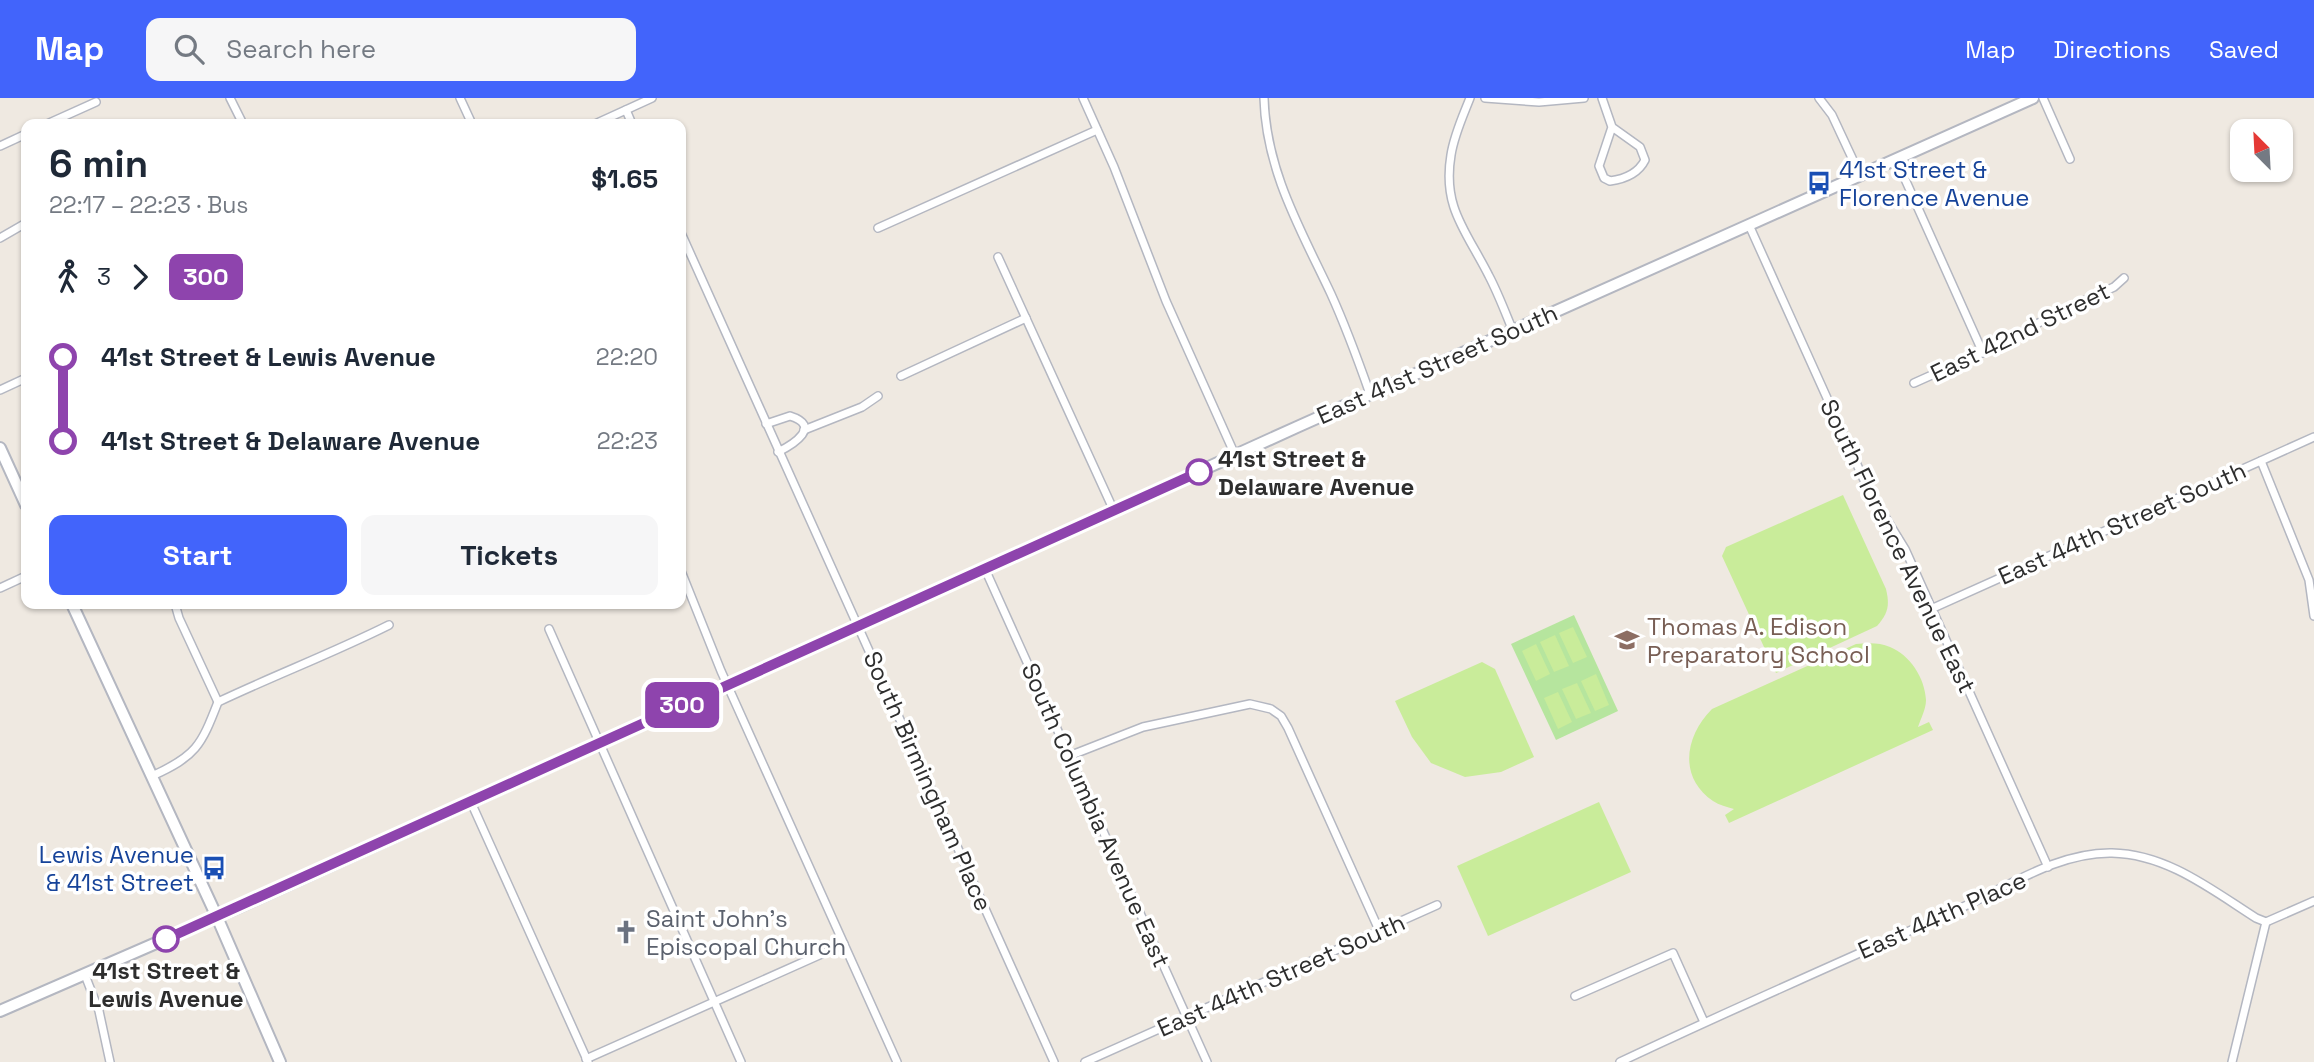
<!DOCTYPE html>
<html lang="en">
<head>
<meta charset="utf-8">
<style>
  :root { --surface:#fff; --page:#f6f6f7; --text:#1f2937; --muted:#747a83; --accent:#4264fb }
  body { margin:0; font-family:"Space Grotesk",sans-serif; background:var(--page); color:var(--text); height:100vh; display:flex; flex-direction:column; font-size:26px; white-space:nowrap }
  * { box-sizing:border-box; margin:0 }
  p { font-size:23px; color:var(--muted) }
  .icon { flex:none; width:38px; height:38px; fill:none; stroke:currentColor; stroke-width:2; stroke-linecap:round; stroke-linejoin:round }
  .map { position:relative; flex:1; overflow:hidden }
  .drawer { position:absolute; left:21px; top:21px; width:665px; height:490px; display:flex; flex-direction:column; background:var(--surface); border-radius:14px; box-shadow:0 2px 5px #0004 }
  .drawer>* { flex:none }
  .badge { padding:0 14px; border-radius:10px; font-size:24px; line-height:46px }
  .needle { width:46px; rotate:336deg }
  .tools { position:absolute; left:2230px; top:21px; display:grid; gap:14px }
  .tools a { display:grid; place-items:center; width:63px; height:63px; border-radius:14px; background:var(--surface); box-shadow:0 2px 5px #0004; font-size:35px }
  .map>.badge { position:absolute; translate:-50% -50%; box-shadow:0 0 0 4px #fff }
  .legs { display:flex; align-items:center; gap:10px; height:77px; padding:0 28px; font-size:23px }
  .legs p { margin-inline-start:auto }
  .summary { display:flex; align-items:center; justify-content:space-between; height:119px; padding:0 28px }
  h1 { font-size:38px; font-weight:600; line-height:52px }
  .primary-button { display:flex; gap:14px; margin-top:auto; padding:14px 28px }
  .primary-button a { flex:1; height:80px; border-radius:14px; background:var(--accent); color:#fff; font-size:28px; font-weight:600; line-height:80px; text-align:center }
  .primary-button a+a { background:var(--page); color:var(--text) }
  ul { padding:0 28px; list-style:none }
  li { display:flex; align-items:center; gap:24px; height:84px; font-size:26px }
  li i { display:grid; place-items:center; width:10px; height:100%; margin:0 9px; background:currentColor }
  li i::after { content:''; width:18px; height:18px; margin:-9px; border:5px solid; border-radius:50%; background:var(--surface) }
  li p { margin-inline-start:auto }
  li:first-child i { background:linear-gradient(#0000 50%,currentColor 0) }
  li:last-child i { background:linear-gradient(currentColor 50%,#0000 0) }
  header { display:flex; align-items:center; gap:42px; box-sizing:border-box; height:98px; padding:0 35px; background:var(--accent); color:#fff }
  header strong { font-size:33px }
  nav { display:flex; gap:38px; margin-inline-start:auto; font-size:24px }
  .search { width:490px; height:63px; background:var(--page); display:flex; align-items:center; gap:18px; box-sizing:border-box; padding:0 24px; border-radius:14px; color:var(--muted); font-size:26px }
  .map>svg:first-child { display:block }
  .green { fill:#b6e59e }
  .pitch { fill:#c9ec9a }
  .lines { fill:none; stroke-linecap:round; stroke-linejoin:round }
  .minor-casing { stroke:#b4b7c1; stroke-width:10 }
  .secondary-casing { stroke:#b4b7c1; stroke-width:14 }
  .minor { stroke:#fff; stroke-width:7 }
  .secondary { stroke:#fff; stroke-width:10 }
  .line-1-casing { stroke:#fff; stroke-width:16 }
  .line-1 { stroke:#8e44ad; stroke-width:10 }
  .stop-1-dot { fill:#fff; stroke:#8e44ad; stroke-width:3.5 }
  .labels { text-anchor:middle; dominant-baseline:central; stroke-width:7; stroke-linejoin:round; paint-order:stroke }
  .transit-label { font-size:24px; fill:#164399; stroke:#fff; text-anchor:start }
  .street-label { font-size:24px; fill:#2e2e2e; stroke:#fff }
  .stop-label { font-size:24px; font-weight:bold; fill:#2e2e2e; stroke:#fff; text-anchor:start }
  .education-label { font-size:24px; fill:#785e54; stroke:#fff; text-anchor:start }
  .worship-label { font-size:24px; fill:#5b616d; stroke:#fff; text-anchor:start }
</style>
</head>
<body>
<header>
<strong>Map</strong>
<div class="search"><svg class="icon" aria-label="search" viewBox="0 0 24 24"><circle cx="10" cy="10" r="6"/><path d="M15 15l6 6"/></svg>Search here</div>
<nav><a>Map</a><a>Directions</a><a>Saved</a></nav>
</header>
<div class="map">
<svg width="2314" height="964" viewBox="0 0 2314 964">
  <rect width="100%" height="100%" fill="#efe9e1"/>
  <!-- green -->
  <path class="green" d="M1574 517 1618 613 1556 642 1511 546Z"/>
  <!-- pitch -->
  <g class="pitch">
    <path d="M1843 397 1886 491C1890 508 1888 515 1877 528L1776 575 1722 458 1726 449Z"/>
    <path d="M1573 529 1587 559 1573 565 1559 535Z"/>
    <path d="M1555 537 1569 568 1554 574 1540 544Z"/>
    <path d="M1536 546 1550 576 1536 583 1522 553Z"/>
    <path d="M1856 546C1867 545 1879 544 1890 549 1910 557 1925 580 1926 602 1926 611 1921 620 1918 629L1929 624 1933 632 1729 725 1725 717 1734 711C1727 709 1719 707 1713 703 1678 679 1685 638 1712 611Z"/>
    <path d="M1482 564 1495 571 1534 659 1501 674 1465 679 1431 665 1412 639 1395 603Z"/>
    <path d="M1596 576 1609 607 1595 613 1581 583Z"/>
    <path d="M1577 585 1591 615 1576 621 1562 591Z"/>
    <path d="M1558 594 1572 624 1558 631 1544 600Z"/>
    <path d="M1599 704 1631 774 1488 838 1457 768Z"/>
  </g>
  <g class="lines">
    <!-- minor casing -->
    <g class="minor-casing">
      <g id="minor">
        <path d="M230 0 243 26"/>
        <path d="M460 0 472 26"/>
        <path d="M1083 0 1114 69 1166 203 1235 357"/>
        <path d="M1264 0C1266 73 1301 132 1331 196 1346 229 1358 262 1370 296"/>
        <path d="M1470 0C1463 18 1454 37 1451 57 1442 110 1467 134 1489 178 1498 195 1505 214 1513 233"/>
        <path d="M1485 0 1539 4 1584 0"/>
        <path d="M1602 0 1612 29 1640 49 1645 62C1638 76 1625 81 1610 83L1604 80 1599 68 1612 29"/>
        <path d="M1819 0 1832 17 1860 77"/>
        <path d="M2043 0 2070 61"/>
        <path d="M626 12 632 26"/>
        <path d="M47 26 96 4"/>
        <path d="M595 26 652 0"/>
        <path d="M0 48 26 36"/>
        <path d="M1896 61 1983 255"/>
        <path d="M1749 127 1868 391 1905 451 2048 769"/>
        <path d="M878 130 1097 32"/>
        <path d="M681 135 1054 964"/>
        <path d="M0 140 26 125"/>
        <path d="M998 159 1114 413"/>
        <path d="M901 278 1026 220"/>
        <path d="M1914 285 2001 246 2051 218 2114 189 2124 180"/>
        <path d="M0 292 26 280"/>
        <path d="M766 326 790 318C822 328 794 346 778 354"/>
        <path d="M804 332 862 309 878 298"/>
        <path d="M2261 363 2309 482 2314 518"/>
        <path d="M985 471 1207 964"/>
        <path d="M681 473 721 573 897 964"/>
        <path d="M0 490 26 478"/>
        <path d="M175 506 179 520 218 604"/>
        <path d="M1931 511 2314 339"/>
        <path d="M549 531 741 964"/>
        <path d="M1069 658 1143 629 1250 606 1271 611 1281 618 1288 630 1379 832"/>
        <path d="M152 678C196 658 201 648 218 604 275 577 333 555 389 527"/>
        <path d="M470 702 588 964"/>
        <path d="M2266 824 2314 803"/>
        <path d="M85 877 99 913 110 964"/>
        <path d="M1575 898 1673 855 1704 924"/>
        <path d="M586 961 844 846"/>
        <path d="M1085 964 1437 807"/>
        <path d="M1620 964C1730 912 1842 863 1954 813 2005 791 2056 754 2112 755 2167 756 2212 792 2256 820L2266 824"/>
        <path d="M2232 964 2266 824"/>
      </g>
    </g>
    <!-- secondary casing -->
    <g class="secondary-casing">
      <g id="secondary">
        <path d="M0 350 26 407"/>
        <path d="M72 506 217 819 280 964"/>
        <path d="M0 913 239 809 1297 329 2033 0"/>
      </g>
    </g>
    <!-- minor -->
    <use href="#minor" class="minor"/>
    <!-- secondary -->
    <use href="#secondary" class="secondary"/>
  </g>
  <g class="lines">
    <!-- line-1 casing -->
    <g class="line-1-casing">
      <path id="line-1" d="M166 841 1199 374"/>
    </g>
    <!-- line-1 -->
    <use href="#line-1" class="line-1"/>
  </g>
  <!-- icons -->
  <defs>
    <g id="bus-bare" transform="scale(1.89)"><path d="M-5-6H5V4H4V6H2V4H-2V6H-4V4H-5ZM-3.5-4V0h7V-4ZM-3.5 1.2v1.5H-2V1.2ZM2 1.2v1.5H3.5V1.2Z" fill="#1a4fb4" stroke="#fff" stroke-width="2.5" paint-order="stroke"/></g>
    <g id="school-bare" transform="scale(1.89)"><path d="M0-5L7-2L0 1L-7-2ZM-4 1L0 2.5L4 1V4Q0 6-4 4Z" fill="#8d6e63" stroke="#fff" stroke-width="2.5" paint-order="stroke"/></g>
    <g id="church-bare" transform="scale(1.89)"><path d="M-1.2-6h2.4v3.5h3.3v2.4h-3.3V6h-2.4V-.1h-3.3v-2.4h3.3Z" fill="#6b7280" stroke="#fff" stroke-width="2.5" paint-order="stroke"/></g>
  </defs>
  <g fill-rule="evenodd">
    <use href="#bus-bare" x="1819" y="85"/>
    <use href="#school-bare" x="1627" y="542"/>
    <use href="#bus-bare" x="214" y="770"/>
    <use href="#church-bare" x="626" y="834"/>
  </g>
  <!-- markers -->
  <g class="stop-1-dot">
    <circle cx="1199" cy="374" r="12"/>
    <circle cx="166" cy="841" r="12"/>
  </g>
  <g class="labels">
    <!-- transit labels -->
    <g class="transit-label">
      <text x="1839" y="71">41st Street &amp;<tspan x="1839" dy="28">Florence Avenue</tspan></text>
      <text x="194" y="756" text-anchor="end">Lewis Avenue<tspan x="194" dy="28">&amp; 41st Street</tspan></text>
    </g>
    <!-- street labels -->
    <g class="street-label">
      <text transform="translate(2020 234) rotate(-26)">East 42nd Street</text>
      <text transform="translate(1437 266) rotate(-24)">East 41st Street South</text>
      <text transform="translate(2122 425) rotate(-24)">East 44th Street South</text>
      <text transform="translate(1898 448) rotate(64)">South Florence Avenue East</text>
      <text transform="translate(928 683) rotate(66)">South Birmingham Place</text>
      <text transform="translate(1096 717) rotate(66)">South Columbia Avenue East</text>
      <text transform="translate(1942 817) rotate(-24)">East 44th Place</text>
      <text transform="translate(1281 877) rotate(-24)">East 44th Street South</text>
    </g>
    <!-- stop labels -->
    <g class="stop-label">
      <text x="1218" y="360">41st Street &amp;<tspan x="1218" dy="28">Delaware Avenue</tspan></text>
      <text x="166" y="872" text-anchor="middle">41st Street &amp;<tspan x="166" dy="28">Lewis Avenue</tspan></text>
    </g>
    <!-- education labels -->
    <g class="education-label">
      <text x="1647" y="528">Thomas A. Edison<tspan x="1647" dy="28">Preparatory School</tspan></text>
    </g>
    <!-- worship labels -->
    <g class="worship-label">
      <text x="646" y="820">Saint John's<tspan x="646" dy="28">Episcopal Church</tspan></text>
    </g>
  </g>
</svg>
<div class="tools">
<a><svg class="needle" viewBox="-14 -14 28 28"><path d="M0-13l5 13h-10z" fill="#e53935"/><path d="M0 13l5-13h-10z" fill="#747a83"/></svg></a>
</div>
<b class="badge" style="left:682px;top:607px;background:#8e44ad;color:#fff">300</b>
<section class="drawer">
<div class="summary"><div><h1>6 min</h1><p>22:17 – 22:23 · Bus</p></div><b>$1.65</b></div>
<div class="legs"><svg class="icon" aria-label="walk" viewBox="0 0 24 24"><circle cx="13" cy="4" r="2"/><path d="M13 8l-2 6 4 7M11 14l-3 7M7 12l3-4h3l4 4"/></svg>3<svg class="icon" aria-label="forward" viewBox="0 0 24 24"><path d="M9 5l7 7-7 7"/></svg><b class="badge" style="background:#8e44ad;color:#fff">300</b></div>
<ul>
<li><i style="color:#8e44ad"></i><b>41st Street &amp; Lewis Avenue</b><p>22:20</p></li>
<li><i style="color:#8e44ad"></i><b>41st Street &amp; Delaware Avenue</b><p>22:23</p></li>
</ul>
<div class="primary-button"><a>Start</a><a>Tickets</a></div>
</section>
</div>
</body>
</html>
